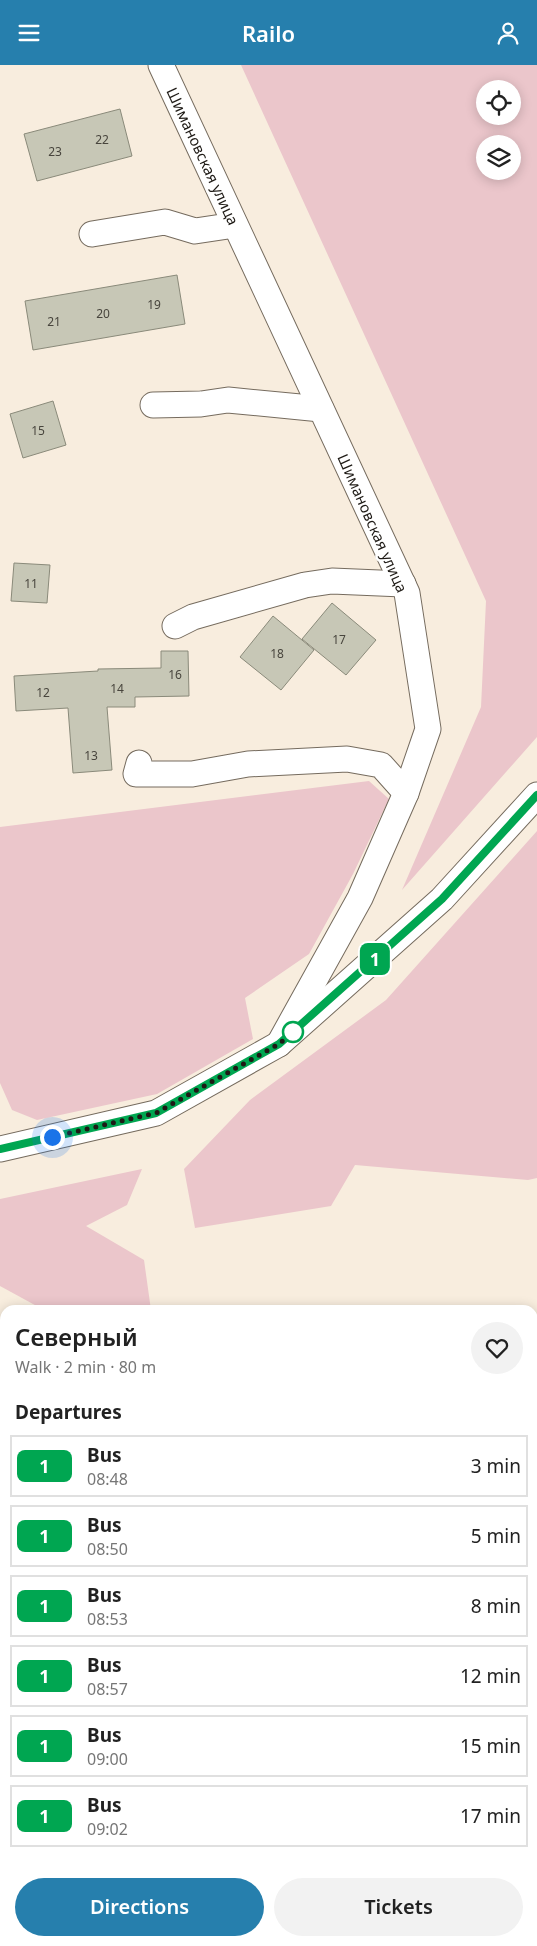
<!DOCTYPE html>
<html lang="en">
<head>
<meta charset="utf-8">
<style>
  :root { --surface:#fff; --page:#f2f2f2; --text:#222; --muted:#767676; --line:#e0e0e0; --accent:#267fad }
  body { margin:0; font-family:"Noto Sans",sans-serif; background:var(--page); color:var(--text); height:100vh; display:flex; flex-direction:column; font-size:19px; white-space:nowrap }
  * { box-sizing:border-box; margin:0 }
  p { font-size:16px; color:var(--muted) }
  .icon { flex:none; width:28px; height:28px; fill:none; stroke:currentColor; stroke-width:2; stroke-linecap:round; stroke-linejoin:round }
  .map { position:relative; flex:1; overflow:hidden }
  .side { position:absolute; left:0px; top:1240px; width:538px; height:641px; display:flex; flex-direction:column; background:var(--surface); border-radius:15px 15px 0 0; box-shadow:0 2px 12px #0003 }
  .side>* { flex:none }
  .badge { padding:0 10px; border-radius:8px; font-size:18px; line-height:32px }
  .controls { position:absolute; left:476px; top:15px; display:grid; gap:10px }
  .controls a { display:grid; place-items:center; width:45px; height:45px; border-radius:50%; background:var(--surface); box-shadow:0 2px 12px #0003; font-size:25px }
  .you { position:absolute; width:25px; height:25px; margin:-12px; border:4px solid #fff; border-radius:50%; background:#1a73e8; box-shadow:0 0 0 8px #1a73e833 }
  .map>.badge { position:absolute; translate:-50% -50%; box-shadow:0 0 0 2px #fff }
  h2 { padding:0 15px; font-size:19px; line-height:45px }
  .round { display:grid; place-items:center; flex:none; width:52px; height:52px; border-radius:26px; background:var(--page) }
  .headline { display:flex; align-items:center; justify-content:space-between; height:85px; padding:0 15px }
  h1 { font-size:24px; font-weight:600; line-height:38px }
  .primary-button { display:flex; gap:10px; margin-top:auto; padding:10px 15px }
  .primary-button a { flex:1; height:58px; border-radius:30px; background:var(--accent); color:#fff; font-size:20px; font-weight:600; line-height:58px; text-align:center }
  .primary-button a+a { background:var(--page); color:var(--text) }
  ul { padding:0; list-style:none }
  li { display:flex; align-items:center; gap:15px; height:62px; margin:0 10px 8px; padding:0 5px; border:2px solid var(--line); border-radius:0px }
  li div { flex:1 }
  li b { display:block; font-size:19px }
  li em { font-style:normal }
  li .badge { min-width:55px; font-weight:700; text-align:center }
  header { display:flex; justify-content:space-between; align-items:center; height:65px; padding:0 15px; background:var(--accent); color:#fff; font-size:22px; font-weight:600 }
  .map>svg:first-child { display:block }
  .green { fill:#ebc6cb; fill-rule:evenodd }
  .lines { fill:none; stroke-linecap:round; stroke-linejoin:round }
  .river { stroke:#c0e1b8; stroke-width:40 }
  .building { fill:#c7c7b6; stroke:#8a8a7a }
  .minor-casing { stroke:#756b5e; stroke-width:27 }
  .minor { stroke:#fff; stroke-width:25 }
  .line-casing { stroke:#fff; stroke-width:11 }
  .line { stroke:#00a651; stroke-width:8 }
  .walk { stroke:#1e1a15; stroke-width:5; stroke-dasharray:0 9 }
  .stop-dot { fill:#fff; stroke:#00a651; stroke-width:2.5 }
  .labels { text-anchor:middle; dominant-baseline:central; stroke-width:5; stroke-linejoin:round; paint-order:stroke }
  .number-label { font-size:12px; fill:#48453d }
  .street-label { font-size:15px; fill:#1e1a15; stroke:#fff }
</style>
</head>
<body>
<header><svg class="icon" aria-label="menu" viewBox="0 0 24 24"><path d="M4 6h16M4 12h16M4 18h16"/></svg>Railo<svg class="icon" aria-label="person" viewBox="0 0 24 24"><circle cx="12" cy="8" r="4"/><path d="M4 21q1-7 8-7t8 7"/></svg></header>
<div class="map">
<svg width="537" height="1881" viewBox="0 0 537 1881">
  <rect width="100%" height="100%" fill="#f8edde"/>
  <!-- green -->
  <g class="green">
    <path d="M241 0H537V672L402 825 481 642 486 536ZM485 24H512V51H485ZM485 79H512V106H485Z"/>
    <path d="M369 716 389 734 353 809 309 889 245 933 253 974 157 1029 37 1055 12 1045 0 1018V762Z"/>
    <path d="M537 766V1113L528 1115 355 1100 331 1141 195 1163 184 1104 250 1035 386 935Z"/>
    <path d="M142 1104 127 1140 86 1161 144 1195 151 1245H44L0 1221V1134Z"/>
    <path d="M5 1489V1738L0 1740V1491Z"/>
    <path d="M532 1780 537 1787V1858L533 1862Z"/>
    <path d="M5 1818V1876H32L30 1881H0V1819Z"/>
    <path d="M417 1876H518L513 1881H422Z"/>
  </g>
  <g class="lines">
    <!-- river -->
    <g class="river">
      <path d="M532 1628 537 1623"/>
      <path d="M532 1748 537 1756"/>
      <path d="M0 1786H5"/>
      <path d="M354 1876 367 1881"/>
    </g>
  </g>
  <!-- building -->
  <g class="building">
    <path d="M120 44 132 91 37 116 24 69Z"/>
    <path d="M177 210 185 259 33 285 25 236Z"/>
    <path d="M53 336 66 380 23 393 10 349Z"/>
    <path d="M14 498 50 500 47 538 11 536Z"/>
    <path d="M332 538 376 575 346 610 302 574Z"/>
    <path d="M273 551 314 585 281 625 240 592Z"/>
    <path d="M161 586H188L189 631 135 632V642H107L112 705 73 708 68 643 16 646 14 611 98 606V604L161 603Z"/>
  </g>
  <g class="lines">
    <!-- minor casing -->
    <g class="minor-casing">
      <g id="minor">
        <path d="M161 0 407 528 428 664 406 728 360 833 279 979"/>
        <path d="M92 169 165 157 195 166 235 160"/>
        <path d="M153 340 201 339 228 335 321 344"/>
        <path d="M175 561 193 552 305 520 332 516 403 519"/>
        <path d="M139 698 136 709H192L248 699 347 694 381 700 406 728"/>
        <path d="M0 1084 156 1048 279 979 442 834 537 730"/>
      </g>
    </g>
    <!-- minor -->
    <use href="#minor" class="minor"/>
  </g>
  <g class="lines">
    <!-- line casing -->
    <g class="line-casing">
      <path id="line" d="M0 1084 156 1048 279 979 442 834 537 730"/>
    </g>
    <!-- line -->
    <use href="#line" class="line"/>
    <!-- walk -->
    <path class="walk" d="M52 1072 156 1048 279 979 293 967"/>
  </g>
  <!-- markers -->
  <circle class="stop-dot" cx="293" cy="967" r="10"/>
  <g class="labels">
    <!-- number labels -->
    <g class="number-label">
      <text x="102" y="74">22</text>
      <text x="55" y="86">23</text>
      <text x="154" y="239">19</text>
      <text x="103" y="248">20</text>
      <text x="54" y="256">21</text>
      <text x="38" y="365">15</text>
      <text x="31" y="518">11</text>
      <text x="339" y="574">17</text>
      <text x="277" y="588">18</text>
      <text x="175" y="609">16</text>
      <text x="117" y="623">14</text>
      <text x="43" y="627">12</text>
      <text x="91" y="690">13</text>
    </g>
    <!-- street labels -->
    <g class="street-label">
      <text transform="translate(203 91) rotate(65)">Шимановская улица</text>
      <text transform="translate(373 458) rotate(66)">Шимановская улица</text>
    </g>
  </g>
</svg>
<div class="controls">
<a><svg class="icon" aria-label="locate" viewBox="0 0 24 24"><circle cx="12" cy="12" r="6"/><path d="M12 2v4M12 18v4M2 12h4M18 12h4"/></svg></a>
<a><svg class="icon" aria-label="layers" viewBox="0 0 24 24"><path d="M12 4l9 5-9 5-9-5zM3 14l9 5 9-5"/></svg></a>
</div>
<div class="you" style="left:52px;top:1072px"></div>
<b class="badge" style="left:375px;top:894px;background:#00a651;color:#fff">1</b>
<section class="side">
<div class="headline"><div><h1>Северный</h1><p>Walk · 2 min · 80 m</p></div><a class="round"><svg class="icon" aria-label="heart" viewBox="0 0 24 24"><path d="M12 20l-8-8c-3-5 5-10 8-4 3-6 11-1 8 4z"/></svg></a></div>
<h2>Departures</h2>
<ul>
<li><span class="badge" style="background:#00a651;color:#fff">1</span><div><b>Bus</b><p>08:48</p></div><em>3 min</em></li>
<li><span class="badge" style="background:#00a651;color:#fff">1</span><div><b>Bus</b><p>08:50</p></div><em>5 min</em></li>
<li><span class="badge" style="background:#00a651;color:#fff">1</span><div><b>Bus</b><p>08:53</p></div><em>8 min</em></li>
<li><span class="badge" style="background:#00a651;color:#fff">1</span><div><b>Bus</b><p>08:57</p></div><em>12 min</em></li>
<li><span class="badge" style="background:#00a651;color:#fff">1</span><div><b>Bus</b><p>09:00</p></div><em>15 min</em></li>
<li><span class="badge" style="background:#00a651;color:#fff">1</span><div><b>Bus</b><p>09:02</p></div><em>17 min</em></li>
</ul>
<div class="primary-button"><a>Directions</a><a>Tickets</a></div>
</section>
</div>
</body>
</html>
